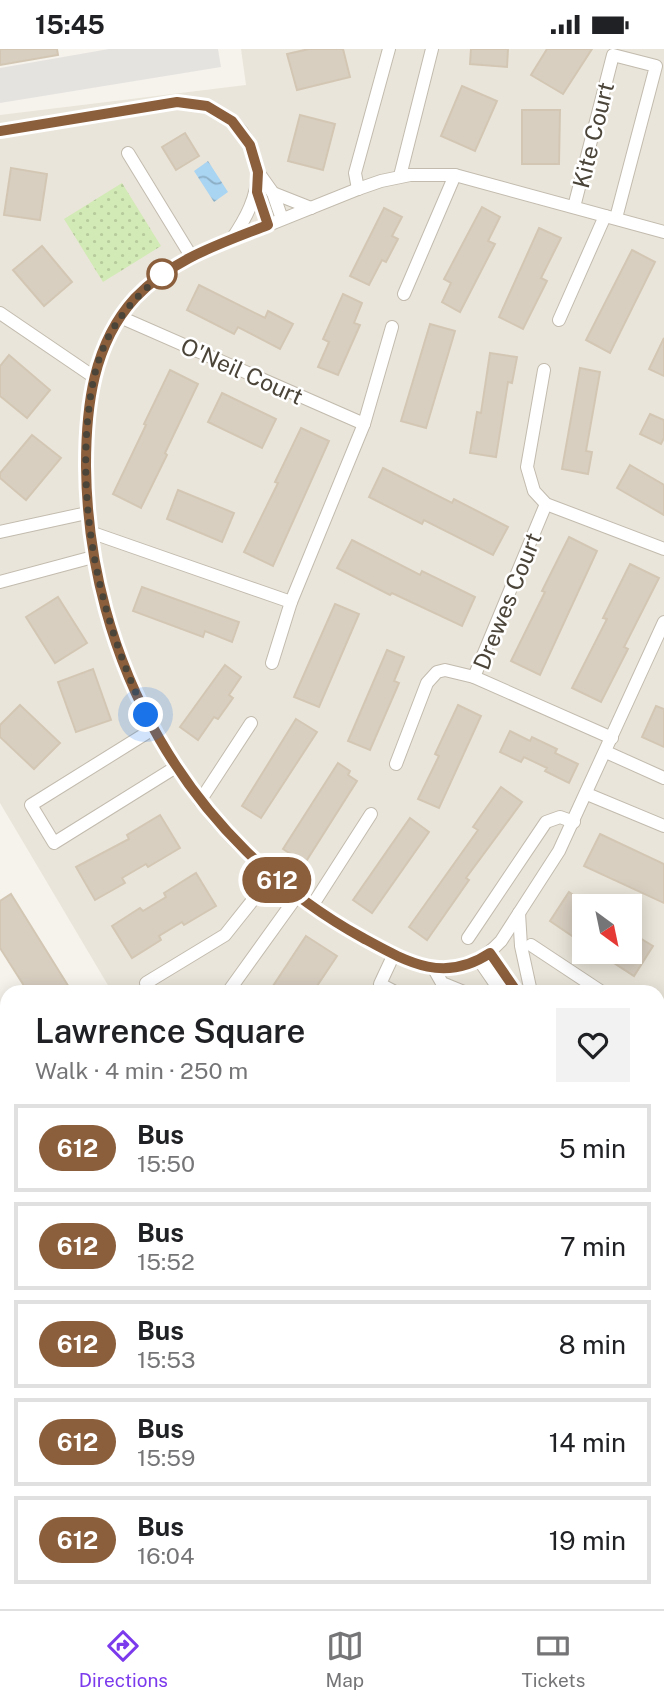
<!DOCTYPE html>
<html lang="en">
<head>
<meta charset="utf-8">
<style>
  :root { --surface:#fff; --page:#f2f2f2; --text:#202124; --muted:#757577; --line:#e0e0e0; --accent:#7c3aed }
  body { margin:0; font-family:"Public Sans",sans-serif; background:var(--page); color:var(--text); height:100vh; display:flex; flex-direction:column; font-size:26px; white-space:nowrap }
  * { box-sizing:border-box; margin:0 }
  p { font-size:23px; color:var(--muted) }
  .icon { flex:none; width:38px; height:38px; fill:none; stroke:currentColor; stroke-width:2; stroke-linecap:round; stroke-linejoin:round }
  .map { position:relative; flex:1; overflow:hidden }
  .drawer { position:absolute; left:0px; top:936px; width:665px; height:625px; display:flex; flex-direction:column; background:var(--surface); border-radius:21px 21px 0 0; box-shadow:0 4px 18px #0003 }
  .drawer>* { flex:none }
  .badge { padding:0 14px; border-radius:23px; font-size:24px; line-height:46px }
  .needle { width:46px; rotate:147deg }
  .fabs { position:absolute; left:572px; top:845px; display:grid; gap:14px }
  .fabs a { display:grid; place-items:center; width:70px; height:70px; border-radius:0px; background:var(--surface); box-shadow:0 4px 18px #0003; font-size:35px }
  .you { position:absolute; width:35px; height:35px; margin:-18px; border:5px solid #fff; border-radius:50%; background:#1a73e8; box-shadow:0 0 0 10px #1a73e833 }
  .map>.badge { position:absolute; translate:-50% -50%; box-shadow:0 0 0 4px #fff }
  .round { display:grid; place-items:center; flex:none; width:74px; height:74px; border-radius:0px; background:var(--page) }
  .headline { display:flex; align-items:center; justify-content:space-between; height:119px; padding:0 35px }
  h1 { font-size:33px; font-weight:600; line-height:52px }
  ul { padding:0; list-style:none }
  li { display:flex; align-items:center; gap:21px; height:88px; margin:0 14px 10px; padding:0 21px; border:4px solid var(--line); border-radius:0px }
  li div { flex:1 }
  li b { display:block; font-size:26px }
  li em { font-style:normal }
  li .badge { min-width:77px; font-weight:700; text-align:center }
  .status { display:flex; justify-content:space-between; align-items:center; height:49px; padding:0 35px; background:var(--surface); direction:ltr }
  .status svg { height:19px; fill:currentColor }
  .dock { display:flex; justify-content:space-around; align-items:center; height:98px; border-top:2px solid var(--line); background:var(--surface); font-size:19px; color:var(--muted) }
  .dock a { display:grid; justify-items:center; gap:4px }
  .dock .active { color:var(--accent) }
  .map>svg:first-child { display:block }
  .residential { fill:#eae5da; fill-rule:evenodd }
  .forest { fill:url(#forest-firs) }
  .park { fill:url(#park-dots) }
  .parking { fill:#e5e3e0 }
  .water { fill:url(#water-waves) }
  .building { fill:#d8cfc1; stroke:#d3c7b4; stroke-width:2 }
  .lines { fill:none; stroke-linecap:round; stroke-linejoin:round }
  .street-casing { stroke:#c2bbae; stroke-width:14 }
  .secondary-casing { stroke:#d6c79b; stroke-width:18 }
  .primary-casing { stroke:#e6c16a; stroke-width:21 }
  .street { stroke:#fff; stroke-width:12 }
  .secondary { stroke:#fff3cd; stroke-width:16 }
  .primary { stroke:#ffe39c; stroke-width:19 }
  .line-casing { stroke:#fff; stroke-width:16 }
  .line { stroke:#8b5e3c; stroke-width:10 }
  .walk { stroke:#4b4439; stroke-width:7; stroke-dasharray:0 12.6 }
  .stop-dot { fill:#fff; stroke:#8b5e3c; stroke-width:3.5 }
  .labels { text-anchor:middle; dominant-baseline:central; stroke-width:5; stroke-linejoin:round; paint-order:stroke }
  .street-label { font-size:23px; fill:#4b4439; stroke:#fff }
</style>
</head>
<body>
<div class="status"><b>15:45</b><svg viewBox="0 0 49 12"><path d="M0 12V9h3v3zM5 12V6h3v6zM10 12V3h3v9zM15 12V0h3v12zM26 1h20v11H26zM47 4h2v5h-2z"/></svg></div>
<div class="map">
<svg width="664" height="1560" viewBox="0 0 664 1560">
  <defs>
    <pattern id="forest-firs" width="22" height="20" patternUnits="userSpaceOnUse" patternTransform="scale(1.75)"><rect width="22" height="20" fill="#d2eab5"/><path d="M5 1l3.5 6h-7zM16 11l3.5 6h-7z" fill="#b6ca9c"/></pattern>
    <pattern id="park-dots" width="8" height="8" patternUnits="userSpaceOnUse" patternTransform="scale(1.75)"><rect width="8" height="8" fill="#d2eab5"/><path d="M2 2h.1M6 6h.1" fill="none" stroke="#b6ca9c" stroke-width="1.8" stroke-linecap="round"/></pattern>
    <pattern id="water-waves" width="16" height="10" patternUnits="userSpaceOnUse" patternTransform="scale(1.75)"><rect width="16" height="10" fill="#a9d4f2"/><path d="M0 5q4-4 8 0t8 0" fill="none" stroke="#8caec5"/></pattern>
  </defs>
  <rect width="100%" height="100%" fill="#f6f3ec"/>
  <!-- residential -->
  <path class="residential" d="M241 0H664V983L658 992V943H112L0 754V66L246 36ZM584 858H630V903H584Z"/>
  <!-- forest -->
  <g class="forest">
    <path d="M658 1306H664V1560H645L636 1554H658Z"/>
    <path d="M301 1554H485L494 1560H292Z"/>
  </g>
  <!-- park -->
  <g class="park">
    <path d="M122 134 161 197 103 233 64 170Z"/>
    <path d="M0 1078 7 1088V1465L0 1474Z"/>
  </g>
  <!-- parking -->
  <path class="parking" d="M109 0H218L221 18 0 54V19Z"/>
  <!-- water -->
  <path class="water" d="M208 112 228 143 214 153 194 122Z"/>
  <!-- building -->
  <g class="building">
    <path d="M0 0H57L58 6 0 16Z"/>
    <path d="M309 0H343L350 28 297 41 287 5Z"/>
    <path d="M471 0H508L507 18 470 15Z"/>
    <path d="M547 0H592L563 45 531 26Z"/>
    <path d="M462 37 497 52 475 102 441 87Z"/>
    <path d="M522 61H560L559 115H522Z"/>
    <path d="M300 66 335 75 323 121 288 112Z"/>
    <path d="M185 84 199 107 176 121 162 98Z"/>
    <path d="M11 119 47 125 40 171 4 166Z"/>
    <path d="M482 158 500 168 488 192 495 195 460 263 442 253 451 234 444 230Z"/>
    <path d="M384 159 402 168 392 187 398 190 386 213 382 211 369 236 350 227Z"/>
    <path d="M539 179 561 189 541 229 547 232 523 280 499 268Z"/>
    <path d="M42 197 72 233 44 257 13 221Z"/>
    <path d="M632 201 655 213 610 304 586 291Z"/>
    <path d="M199 236 265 269 268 262 293 275 280 300 238 278 234 285 187 261Z"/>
    <path d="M343 245 362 254 354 274 360 276 338 326 318 318 329 293 323 290Z"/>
    <path d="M430 275 455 282 426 379 401 372Z"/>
    <path d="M664 289V327L649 320Z"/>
    <path d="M490 304 517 308 512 334 508 333 496 408 470 404 477 363 481 364Z"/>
    <path d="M9 306 50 341 27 369 0 347V317Z"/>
    <path d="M580 319 600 323 586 402 592 403 588 425 562 420Z"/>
    <path d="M170 321 198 335 165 404 167 406 141 459 113 445 146 376 144 375Z"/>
    <path d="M222 344 276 370 262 399 208 373Z"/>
    <path d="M650 365 664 371V389L661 395 640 385Z"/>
    <path d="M301 379 329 392 273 517 244 503 278 434 275 433Z"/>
    <path d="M32 386 61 409 26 451 0 429V424Z"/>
    <path d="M630 416 664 436V466L617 439Z"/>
    <path d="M383 419 452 454 454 450 508 478 493 506 424 471 422 475 369 448Z"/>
    <path d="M178 441 234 464 222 493 167 470Z"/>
    <path d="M569 488 597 502 540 626 511 612 545 543 542 542Z"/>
    <path d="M352 491 420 526 422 522 475 548 462 577 392 544 390 546 337 519Z"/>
    <path d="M630 515 659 529 624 598 628 600 601 653 572 639 607 570 603 569Z"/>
    <path d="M142 538 239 573 232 593 205 582 203 588 133 562Z"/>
    <path d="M58 548 87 594 55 614 26 568Z"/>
    <path d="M335 555 359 565 319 658 294 648Z"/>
    <path d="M387 601 404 608 394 632 399 634 370 701 348 692Z"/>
    <path d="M225 616 241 628 229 646 233 649 218 670 214 668 198 691 180 678Z"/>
    <path d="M93 620 111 671 76 683 58 633Z"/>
    <path d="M20 656 60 694 34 720 0 688V676Z"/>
    <path d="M458 656 481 667 439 759 418 750 439 707 435 705Z"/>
    <path d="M656 657 664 660V698L642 688Z"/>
    <path d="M296 670 317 683 261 769 242 757Z"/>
    <path d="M510 682 530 692 532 688 557 700 555 704 578 715 569 734 545 722 547 719 524 708 521 713 500 703Z"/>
    <path d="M338 714 350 722 348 726 357 732 305 814 283 800Z"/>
    <path d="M501 738 522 753 466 829 469 831 427 891 409 878 478 781 473 778Z"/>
    <path d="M160 766 180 799 148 818 146 815 122 829 125 834 95 851 76 818 129 790 127 786Z"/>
    <path d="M410 769 429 783 372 864 353 851Z"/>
    <path d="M600 785 664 815V854L584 817Z"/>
    <path d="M196 824 216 857 184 876 182 873 159 887 161 891 132 909 112 877 140 859 143 862 166 848 164 844Z"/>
    <path d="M569 843 591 858H584V895L550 872Z"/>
    <path d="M11 845 72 943H28L0 899V852Z"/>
    <path d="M630 883 653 897 634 927 597 903H630Z"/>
    <path d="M306 887 337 907 313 943H269Z"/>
  </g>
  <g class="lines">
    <!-- street casing -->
    <g class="street-casing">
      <g id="street">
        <path d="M0 82 177 53 207 57 232 72 242 83 250 96 258 123 273 144 282 170"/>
        <path d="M128 104 191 207"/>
        <path d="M400 127 432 0"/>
        <path d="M358 140 355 124 389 0"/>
        <path d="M257 143 268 176"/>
        <path d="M273 144 311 159"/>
        <path d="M574 158 613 6 656 17 616 169"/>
        <path d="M664 183 455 126H410L381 132 358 140 191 207C157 226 128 251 109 287 89 326 86 372 86 416 87 538 124 652 199 750 243 808 300 854 363 889 412 916 456 940 501 892L559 802 664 573"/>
        <path d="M232 190C246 169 257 149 258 123"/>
        <path d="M404 245 455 126"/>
        <path d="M0 264 94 328"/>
        <path d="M120 268 364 375"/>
        <path d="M559 271 605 167"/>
        <path d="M544 321 527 418 534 442 546 455 664 500"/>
        <path d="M0 483 87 464"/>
        <path d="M90 483 291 553"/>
        <path d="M0 533 93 508"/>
        <path d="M272 614 291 553 364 375 392 278"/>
        <path d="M474 628 546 455"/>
        <path d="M153 680 31 756 54 794 176 718"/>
        <path d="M606 703 664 729"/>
        <path d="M396 715 427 634 437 623 445 621 474 628 612 689"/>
        <path d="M587 745 664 777"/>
        <path d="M200 752 251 674"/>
        <path d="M312 857 371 765"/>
        <path d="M519 864 521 897 531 943"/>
        <path d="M468 889 546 773 560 768 574 773"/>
        <path d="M531 896 602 943"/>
        <path d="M490 904 517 943"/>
        <path d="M394 905 380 935 395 943"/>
        <path d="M479 911 501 943"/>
        <path d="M434 920 442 934 464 943"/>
        <path d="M152 943 146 934 225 886 272 827"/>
        <path d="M228 943 297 847"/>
      </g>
    </g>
    <!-- secondary casing -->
    <g class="secondary-casing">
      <path id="secondary" d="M229 1560 233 1554"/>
    </g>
    <!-- primary casing -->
    <g class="primary-casing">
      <g id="primary">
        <path d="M0 1026 7 1037"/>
        <path d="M549 1554 558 1560"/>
        <path d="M582 1554 591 1560"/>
      </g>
    </g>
    <!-- street -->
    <use href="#street" class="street"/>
    <!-- secondary -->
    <use href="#secondary" class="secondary"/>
    <!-- primary -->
    <use href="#primary" class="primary"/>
  </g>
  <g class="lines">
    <!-- line casing -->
    <g class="line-casing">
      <path id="line" d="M0 82 177 53 207 57 232 72 250 96 258 123 257 143 268 176C220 195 172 210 135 249 93 295 86 357 86 417 88 614 189 793 363 889 407 913 444 935 490 904L517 943"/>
    </g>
    <!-- line -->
    <use href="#line" class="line"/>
    <!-- walk -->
    <path class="walk" d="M146 666C103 575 80 479 87 378 90 346 94 314 110 285 125 258 146 238 170 219L162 225"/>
  </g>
  <!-- markers -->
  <circle class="stop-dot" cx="162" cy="225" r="14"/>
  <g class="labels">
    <!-- street labels -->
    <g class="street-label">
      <text transform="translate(593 86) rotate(-76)">Kite Court</text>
      <text transform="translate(242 322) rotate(24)">O'Neil Court</text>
      <text transform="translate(507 552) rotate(-68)">Drewes Court</text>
    </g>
  </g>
</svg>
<div class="fabs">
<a><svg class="needle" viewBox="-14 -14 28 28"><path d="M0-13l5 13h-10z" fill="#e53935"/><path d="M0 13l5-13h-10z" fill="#757577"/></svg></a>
</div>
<div class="you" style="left:146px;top:666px"></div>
<b class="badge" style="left:277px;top:831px;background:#8b5e3c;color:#fff">612</b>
<section class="drawer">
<div class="headline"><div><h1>Lawrence Square</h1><p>Walk · 4 min · 250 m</p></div><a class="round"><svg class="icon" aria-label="heart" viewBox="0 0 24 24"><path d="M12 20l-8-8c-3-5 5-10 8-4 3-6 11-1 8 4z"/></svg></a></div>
<ul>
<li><span class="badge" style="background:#8b5e3c;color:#fff">612</span><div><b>Bus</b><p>15:50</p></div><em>5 min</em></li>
<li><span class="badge" style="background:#8b5e3c;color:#fff">612</span><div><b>Bus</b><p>15:52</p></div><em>7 min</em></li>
<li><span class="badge" style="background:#8b5e3c;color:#fff">612</span><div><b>Bus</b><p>15:53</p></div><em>8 min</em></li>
<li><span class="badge" style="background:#8b5e3c;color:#fff">612</span><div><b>Bus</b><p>15:59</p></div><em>14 min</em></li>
<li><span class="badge" style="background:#8b5e3c;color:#fff">612</span><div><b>Bus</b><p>16:04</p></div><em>19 min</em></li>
</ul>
</section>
</div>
<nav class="dock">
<a class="active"><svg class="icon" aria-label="directions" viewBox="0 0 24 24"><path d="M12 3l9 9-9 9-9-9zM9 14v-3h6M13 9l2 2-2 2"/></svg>Directions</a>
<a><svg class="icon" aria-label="map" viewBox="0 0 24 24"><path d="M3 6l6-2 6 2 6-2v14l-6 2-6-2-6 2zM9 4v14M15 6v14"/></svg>Map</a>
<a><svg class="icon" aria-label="tickets" viewBox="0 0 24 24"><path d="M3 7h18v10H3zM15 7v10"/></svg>Tickets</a>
</nav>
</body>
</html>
